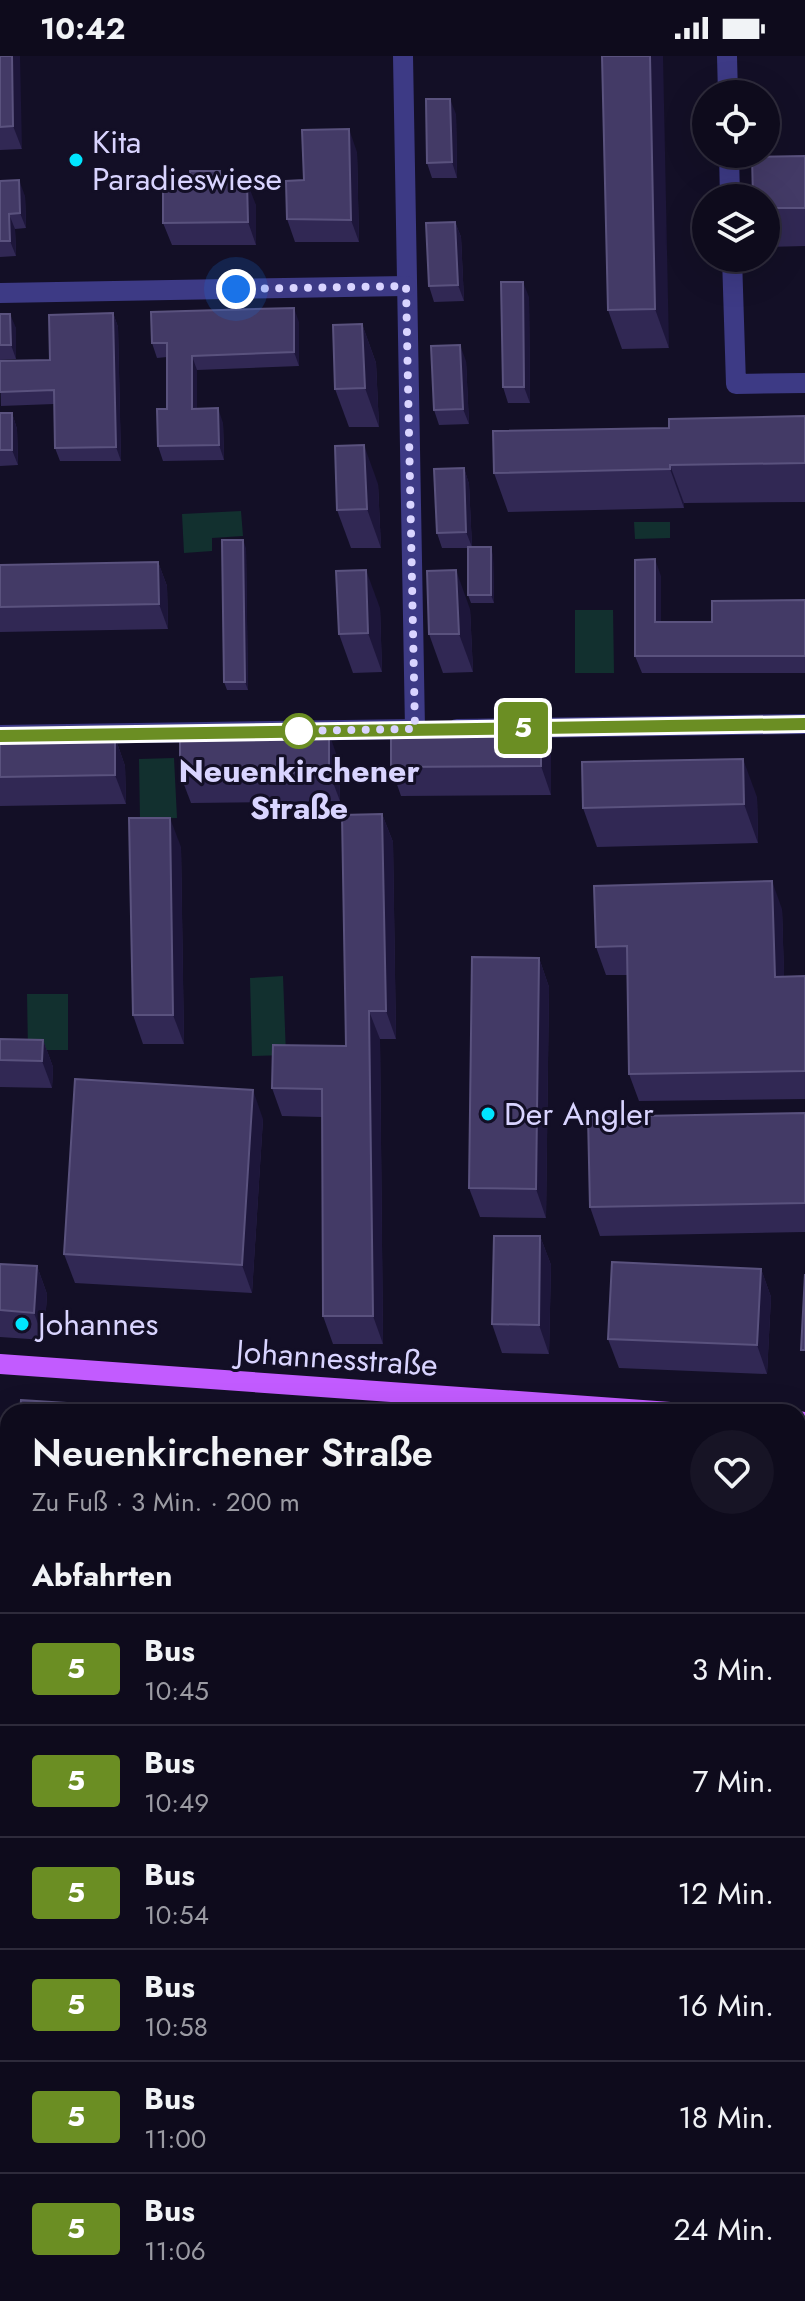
<!DOCTYPE html>
<html lang="de">
<head>
<meta charset="utf-8">
<style>
  :root { --surface:#0e0b1c; --page:#171425; --text:#f1f3f6; --muted:#9b9ba3; --line:#2e2b3b }
  body { margin:0; font-family:Jost,sans-serif; background:var(--page); color:var(--text); height:100vh; display:flex; flex-direction:column; font-size:30px; white-space:nowrap }
  * { box-sizing:border-box; margin:0 }
  p { font-size:26px; color:var(--muted) }
  .icon { flex:none; width:44px; height:44px; fill:none; stroke:currentColor; stroke-width:2; stroke-linecap:round; stroke-linejoin:round }
  .map { position:relative; flex:1; overflow:hidden }
  .panel { position:absolute; left:0px; top:1348px; width:806px; height:898px; display:flex; flex-direction:column; background:var(--surface); border-radius:24px 24px 0 0; box-shadow:0 8px 32px #0002,0 0 0 2px var(--line) }
  .panel>* { flex:none }
  .badge { padding:0 16px; border-radius:6px; font-size:28px; line-height:52px }
  .tools { position:absolute; left:692px; top:24px; display:grid; gap:16px }
  .tools a { display:grid; place-items:center; width:88px; height:88px; border-radius:50%; background:var(--surface); box-shadow:0 8px 32px #0002,0 0 0 2px var(--line); font-size:40px }
  .you { position:absolute; width:40px; height:40px; margin:-20px; border:6px solid #fff; border-radius:50%; background:#1a73e8; box-shadow:0 0 0 12px #1a73e833 }
  .map>.badge { position:absolute; translate:-50% -50%; box-shadow:0 0 0 4px #fff }
  h2 { padding:0 32px; font-size:30px; line-height:72px }
  .round { display:grid; place-items:center; flex:none; width:84px; height:84px; border-radius:42px; background:var(--page) }
  .overview { display:flex; align-items:center; justify-content:space-between; height:136px; padding:0 32px }
  h1 { font-size:38px; font-weight:600; line-height:60px }
  ul { padding:0; list-style:none }
  li { display:flex; align-items:center; gap:24px; height:112px; padding:0 32px; border-top:2px solid var(--line) }
  li div { flex:1 }
  li b { display:block; font-size:30px }
  li em { font-style:normal }
  li .badge { min-width:88px; font-weight:700; text-align:center }
  .status { display:flex; justify-content:space-between; align-items:center; height:56px; padding:0 40px; background:var(--surface); direction:ltr }
  .status svg { height:22px; fill:currentColor }
  .map>svg:first-child { display:block }
  .green { fill:#12302f }
  .lines { fill:none; stroke-linecap:round; stroke-linejoin:round }
  .minor { stroke:#3d3a85; stroke-width:20 }
  .major { stroke:#c25bff; stroke-width:20 }
  .rail-casing { stroke:#00e5ff; stroke-width:9 }
  .rail { stroke:#130f26; stroke-width:6; stroke-dasharray:18; stroke-linecap:butt }
  .wall { fill:#312854 }
  .shaded-wall { fill:#1d163a }
  .building { fill:#433a66; stroke:#5a527e; stroke-width:2 }
  .line-casing { stroke:#fff; stroke-width:18 }
  .line { stroke:#6b8e23; stroke-width:12 }
  .walk { stroke:#d9d4ff; stroke-width:8; stroke-dasharray:0 14.4 }
  .poi-dot { fill:#00e5ff; stroke:#130f26; stroke-width:3 }
  .stop-dot { fill:#fff; stroke:#6b8e23; stroke-width:4 }
  .labels { text-anchor:middle; dominant-baseline:central; stroke-width:6; stroke-linejoin:round; paint-order:stroke }
  .poi-label { font-size:32px; fill:#d9d4ff; stroke:#130f26; text-anchor:start }
  .stop-label { font-size:32px; font-weight:bold; fill:#d9d4ff; stroke:#130f26 }
  .street-label { font-size:32px; fill:#d9d4ff; stroke:#130f26 }
</style>
</head>
<body>
<div class="status"><b>10:42</b><svg viewBox="0 0 49 12"><path d="M0 12V9h3v3zM5 12V6h3v6zM10 12V3h3v9zM15 12V0h3v12zM26 1h20v11H26zM47 4h2v5h-2z"/></svg></div>
<div class="map">
<svg width="805" height="2245" viewBox="0 0 805 2245">
  <rect width="100%" height="100%" fill="#130f26"/>
  <!-- green -->
  <g class="green">
    <path d="M241 455 243 480 212 482V495L184 497 182 458Z"/>
    <path d="M634 466H670V482L635 483Z"/>
    <path d="M575 554H613L614 617H575Z"/>
    <path d="M174 702 177 762 140 763 139 703Z"/>
    <path d="M283 920 286 999 252 1000 250 922Z"/>
    <path d="M27 938H68V994H28Z"/>
    <path d="M798 1595 805 1596V1678L798 1675Z"/>
    <path d="M0 1695H8V1756L0 1755Z"/>
    <path d="M798 1826 805 1828V2029L798 2027Z"/>
  </g>
  <g class="lines">
    <!-- minor -->
    <g class="minor">
      <path d="M403 0 415 673"/>
      <path d="M727 0 728 38"/>
      <path d="M729 98 730 142"/>
      <path d="M732 202 736 328 805 327"/>
      <path d="M0 237 406 230"/>
      <path d="M457 673 805 668"/>
      <path d="M0 679 417 673"/>
      <path d="M0 2013 8 2015"/>
      <path d="M0 2208 8 2138"/>
      <path d="M563 2238 564 2245"/>
    </g>
    <!-- major -->
    <g class="major">
      <path d="M0 1308 670 1356"/>
      <path d="M798 1365 805 1366"/>
    </g>
    <!-- rail casing -->
    <g class="rail-casing">
      <g id="rail">
        <path d="M0 1616 8 1617"/>
        <path d="M0 1634 8 1635"/>
        <path d="M798 1767 805 1769"/>
        <path d="M798 1802 805 1804"/>
      </g>
    </g>
    <!-- rail -->
    <use href="#rail" class="rail"/>
  </g>
  <!-- wall -->
  <g class="wall">
    <path d="M0 0 22 93 0 94Z"/>
    <path d="M602 0 669 292 622 293 608 254Z"/>
    <path d="M456 58 457 122H432L427 107Z"/>
    <path d="M357 96 359 186H295L287 163 304 124Z"/>
    <path d="M805 100V190L767 191 766 188V142Z"/>
    <path d="M220 115 224 126 256 149V189H172L163 167 190 126Z"/>
    <path d="M0 125 25 140 26 172 15 173 16 200 0 201Z"/>
    <path d="M455 166 461 181 464 245 434 246 429 230Z"/>
    <path d="M529 241 530 347H508L503 331Z"/>
    <path d="M113 257 118 271 121 405H60L55 392 54 348 1 350 0 305 50 304Z"/>
    <path d="M0 258 16 272V303L0 304Z"/>
    <path d="M299 266V310L197 314V353L223 367 224 404 163 405 158 390 167 353V301L157 302 152 287Z"/>
    <path d="M362 268 376 307 379 371H349L335 333Z"/>
    <path d="M466 305 469 368 439 369 434 354Z"/>
    <path d="M0 357H12L17 373 18 409 0 410Z"/>
    <path d="M805 360V446L684 447V452L508 456 494 417 669 372Z"/>
    <path d="M464 412 469 428 472 491 493 499 494 547H471L468 539V492H442L437 477Z"/>
    <path d="M378 428 381 492H351L337 454Z"/>
    <path d="M246 492 248 634H227L224 626Z"/>
    <path d="M158 506 167 530 168 573 0 576V509Z"/>
    <path d="M661 520V566H712L805 544V617H642L635 600Z"/>
    <path d="M380 552 382 616 353 617 339 578Z"/>
    <path d="M470 553 473 616 443 617 429 578Z"/>
    <path d="M541 672 551 701V739L401 740 391 711Z"/>
    <path d="M115 681 125 710 126 748 0 750V683Z"/>
    <path d="M339 706 340 745 191 747 180 718Z"/>
    <path d="M757 741 758 787 597 791 583 752Z"/>
    <path d="M382 758 393 786 396 983H380L383 1288H333L323 1260 322 1061 282 1060 272 1032 346 990Z"/>
    <path d="M181 791 184 988H143L133 959Z"/>
    <path d="M782 853 784 921 805 920V1043L639 1045 629 1018 627 919H606L596 891Z"/>
    <path d="M539 902 549 931 546 1162 480 1161 469 1132Z"/>
    <path d="M0 983 43 984 53 1011 52 1032 0 1031Z"/>
    <path d="M805 1057V1176L600 1180 590 1151Z"/>
    <path d="M263 1063 252 1237 75 1227 64 1198Z"/>
    <path d="M540 1180 551 1209 549 1298 502 1297 492 1268Z"/>
    <path d="M0 1208 37 1210 47 1238 44 1284 0 1281Z"/>
    <path d="M761 1213 771 1241 767 1318 619 1312 608 1283Z"/>
    <path d="M798 1412 805 1413V1562L798 1561Z"/>
    <path d="M0 1878 8 1879V1988L0 1987Z"/>
    <path d="M15 2238H68V2245H18Z"/>
    <path d="M100 2238H158L157 2245H102Z"/>
  </g>
  <!-- shaded-wall -->
  <g class="shaded-wall">
    <path d="M12 0H20L22 93 13 70Z"/>
    <path d="M650 0H663L669 292 655 253Z"/>
    <path d="M450 43 456 58 457 122 452 106Z"/>
    <path d="M349 73 357 96 359 186 351 164Z"/>
    <path d="M19 124 25 140 26 172 20 157Z"/>
    <path d="M247 126 256 149V189L248 166Z"/>
    <path d="M9 158 15 173 16 200 10 185Z"/>
    <path d="M455 166 461 181 464 245 458 229Z"/>
    <path d="M523 226 529 241 530 347 524 331Z"/>
    <path d="M294 252 299 266V310L294 296Z"/>
    <path d="M113 257 118 271 121 405 116 391Z"/>
    <path d="M10 258 16 272V303L11 289Z"/>
    <path d="M362 268 376 307 379 371 365 332Z"/>
    <path d="M460 289 466 305 469 368 463 353Z"/>
    <path d="M192 300 197 314V367L192 353Z"/>
    <path d="M218 352 223 367 224 404 219 389Z"/>
    <path d="M12 357 17 373 18 409 12 394Z"/>
    <path d="M364 389 378 428 381 492 367 453Z"/>
    <path d="M670 409 684 447V452L670 413Z"/>
    <path d="M464 412 469 428 472 491 466 476Z"/>
    <path d="M243 484 246 492 248 634 245 626Z"/>
    <path d="M491 491 493 499 494 547 491 539Z"/>
    <path d="M655 503 661 520V583L655 566Z"/>
    <path d="M158 506 167 530 168 573 159 548Z"/>
    <path d="M366 514 380 552 382 616 368 577Z"/>
    <path d="M456 514 470 553 473 616 459 578Z"/>
    <path d="M541 672 551 701V739L541 710Z"/>
    <path d="M329 677 339 706 340 745 329 716Z"/>
    <path d="M115 681 125 710 126 748 115 719Z"/>
    <path d="M743 703 757 741 758 787 744 748Z"/>
    <path d="M382 758 393 786 396 983 386 955Z"/>
    <path d="M170 762 181 791 184 988 173 959Z"/>
    <path d="M772 825 782 853 785 949 775 921Z"/>
    <path d="M539 902 549 931 546 1162 536 1133Z"/>
    <path d="M369 955 380 983 383 1288 373 1260Z"/>
    <path d="M43 984 53 1011 52 1032 42 1005Z"/>
    <path d="M253 1034 263 1063 252 1237 242 1209Z"/>
    <path d="M540 1180 551 1209 549 1298 539 1269Z"/>
    <path d="M37 1210 47 1238 44 1284 34 1257Z"/>
    <path d="M761 1213 771 1241 767 1318 757 1289Z"/>
    <path d="M50 2238H68V2245H49Z"/>
    <path d="M142 2238H158L157 2245H144Z"/>
    <path d="M421 2238H434V2245H420Z"/>
    <path d="M731 2238H749L748 2245H730Z"/>
  </g>
  <!-- building -->
  <g class="building">
    <path d="M0 0H12L13 70 0 71Z"/>
    <path d="M602 0H650L655 253 608 254Z"/>
    <path d="M426 43H450L452 106 427 107Z"/>
    <path d="M349 73 351 164 287 163 286 125 304 124 302 74Z"/>
    <path d="M805 100V152H766V142H753L752 101Z"/>
    <path d="M190 115H220V126H247L248 166 163 167V126H190Z"/>
    <path d="M19 124 20 157 9 158 10 185H0V125Z"/>
    <path d="M455 166 458 229 429 230 426 167Z"/>
    <path d="M501 226H523L524 331H503Z"/>
    <path d="M294 252V296L192 300V353L218 352 219 389 158 390 157 353H167V287H152L151 256Z"/>
    <path d="M113 257 116 391 55 392 54 334 0 336V305L50 304 49 259Z"/>
    <path d="M0 258H10L11 289H0Z"/>
    <path d="M362 268 365 332 335 333 333 269Z"/>
    <path d="M460 289 463 353 434 354 431 290Z"/>
    <rect x="0" y="357" width="12" height="37"/>
    <path d="M805 360V407L670 409V413L494 417 493 375 669 372V363Z"/>
    <path d="M364 389 367 453 337 454 335 390Z"/>
    <path d="M464 412 466 476 437 477 434 413Z"/>
    <path d="M222 484H243L245 626H224Z"/>
    <rect x="468" y="491" width="23" height="48"/>
    <path d="M655 503V566H712V545L805 544V600H635V504Z"/>
    <path d="M158 506 159 548 0 551V509Z"/>
    <path d="M366 514 368 577 339 578 336 515Z"/>
    <path d="M456 514 459 578H429L427 515Z"/>
    <path d="M541 672V710L391 711V673Z"/>
    <path d="M329 677V716L180 718V679Z"/>
    <path d="M115 681V719L0 721V683Z"/>
    <path d="M743 703 744 748 583 752 582 706Z"/>
    <path d="M382 758 386 955H369L373 1260H323L322 1033 272 1032 273 989 346 990 342 759Z"/>
    <path d="M129 762H170L173 959H133Z"/>
    <path d="M772 825 775 921 805 920V1015L629 1018 627 890 596 891 594 830Z"/>
    <path d="M472 901 539 902 536 1133 469 1132Z"/>
    <path d="M0 983 43 984 42 1005 0 1004Z"/>
    <path d="M75 1023 253 1034 242 1209 64 1198Z"/>
    <path d="M805 1057V1147L590 1151 588 1061Z"/>
    <path d="M494 1180H540L539 1269 492 1268Z"/>
    <path d="M612 1206 761 1213 757 1289 608 1283Z"/>
    <path d="M0 1208 37 1210 34 1257 0 1254Z"/>
    <path d="M805 1218V1294H801Z"/>
    <path d="M21 1344 205 1356H20Z"/>
    <path d="M798 1412 805 1413V1534L798 1533Z"/>
    <path d="M0 1878 8 1879V1966L0 1965Z"/>
    <path d="M805 2138V2245H794L795 2238H798V2206Z"/>
    <path d="M28 2238H50L49 2245H27Z"/>
    <path d="M238 2238H421L420 2245H237Z"/>
    <path d="M590 2238H731L730 2245H589Z"/>
  </g>
  <g class="lines">
    <!-- line casing -->
    <g class="line-casing">
      <path id="line" d="M0 680 805 668"/>
    </g>
    <!-- line -->
    <use href="#line" class="line"/>
    <!-- walk -->
    <path class="walk" d="M236 233 406 230 415 673 297 675H299"/>
  </g>
  <!-- markers -->
  <g class="poi-dot">
    <circle cx="76" cy="104" r="8"/>
    <circle cx="488" cy="1058" r="8"/>
    <circle cx="22" cy="1268" r="8"/>
  </g>
  <circle class="stop-dot" cx="299" cy="675" r="16"/>
  <g class="labels">
    <!-- poi labels -->
    <g class="poi-label">
      <text x="92" y="86">Kita<tspan x="92" dy="37">Paradieswiese</tspan></text>
      <text x="504" y="1058">Der Angler</text>
      <text x="38" y="1268">Johannes</text>
    </g>
    <!-- stop labels -->
    <g class="stop-label">
      <text x="299" y="715">Neuenkirchener<tspan x="299" dy="37">Straße</tspan></text>
    </g>
    <!-- street labels -->
    <g class="street-label">
      <text transform="translate(337 1302) rotate(4)">Johannesstraße</text>
    </g>
  </g>
</svg>
<div class="tools">
<a><svg class="icon" aria-label="locate" viewBox="0 0 24 24"><circle cx="12" cy="12" r="6"/><path d="M12 2v4M12 18v4M2 12h4M18 12h4"/></svg></a>
<a><svg class="icon" aria-label="layers" viewBox="0 0 24 24"><path d="M12 4l9 5-9 5-9-5zM3 14l9 5 9-5"/></svg></a>
</div>
<div class="you" style="left:236px;top:233px"></div>
<b class="badge" style="left:523px;top:672px;background:#6b8e23;color:#fff">5</b>
<section class="panel">
<div class="overview"><div><h1>Neuenkirchener Straße</h1><p>Zu Fuß · 3 Min. · 200 m</p></div><a class="round"><svg class="icon" aria-label="heart" viewBox="0 0 24 24"><path d="M12 20l-8-8c-3-5 5-10 8-4 3-6 11-1 8 4z"/></svg></a></div>
<h2>Abfahrten</h2>
<ul>
<li><span class="badge" style="background:#6b8e23;color:#fff">5</span><div><b>Bus</b><p>10:45</p></div><em>3 Min.</em></li>
<li><span class="badge" style="background:#6b8e23;color:#fff">5</span><div><b>Bus</b><p>10:49</p></div><em>7 Min.</em></li>
<li><span class="badge" style="background:#6b8e23;color:#fff">5</span><div><b>Bus</b><p>10:54</p></div><em>12 Min.</em></li>
<li><span class="badge" style="background:#6b8e23;color:#fff">5</span><div><b>Bus</b><p>10:58</p></div><em>16 Min.</em></li>
<li><span class="badge" style="background:#6b8e23;color:#fff">5</span><div><b>Bus</b><p>11:00</p></div><em>18 Min.</em></li>
<li><span class="badge" style="background:#6b8e23;color:#fff">5</span><div><b>Bus</b><p>11:06</p></div><em>24 Min.</em></li>
</ul>
</section>
</div>
</body>
</html>
